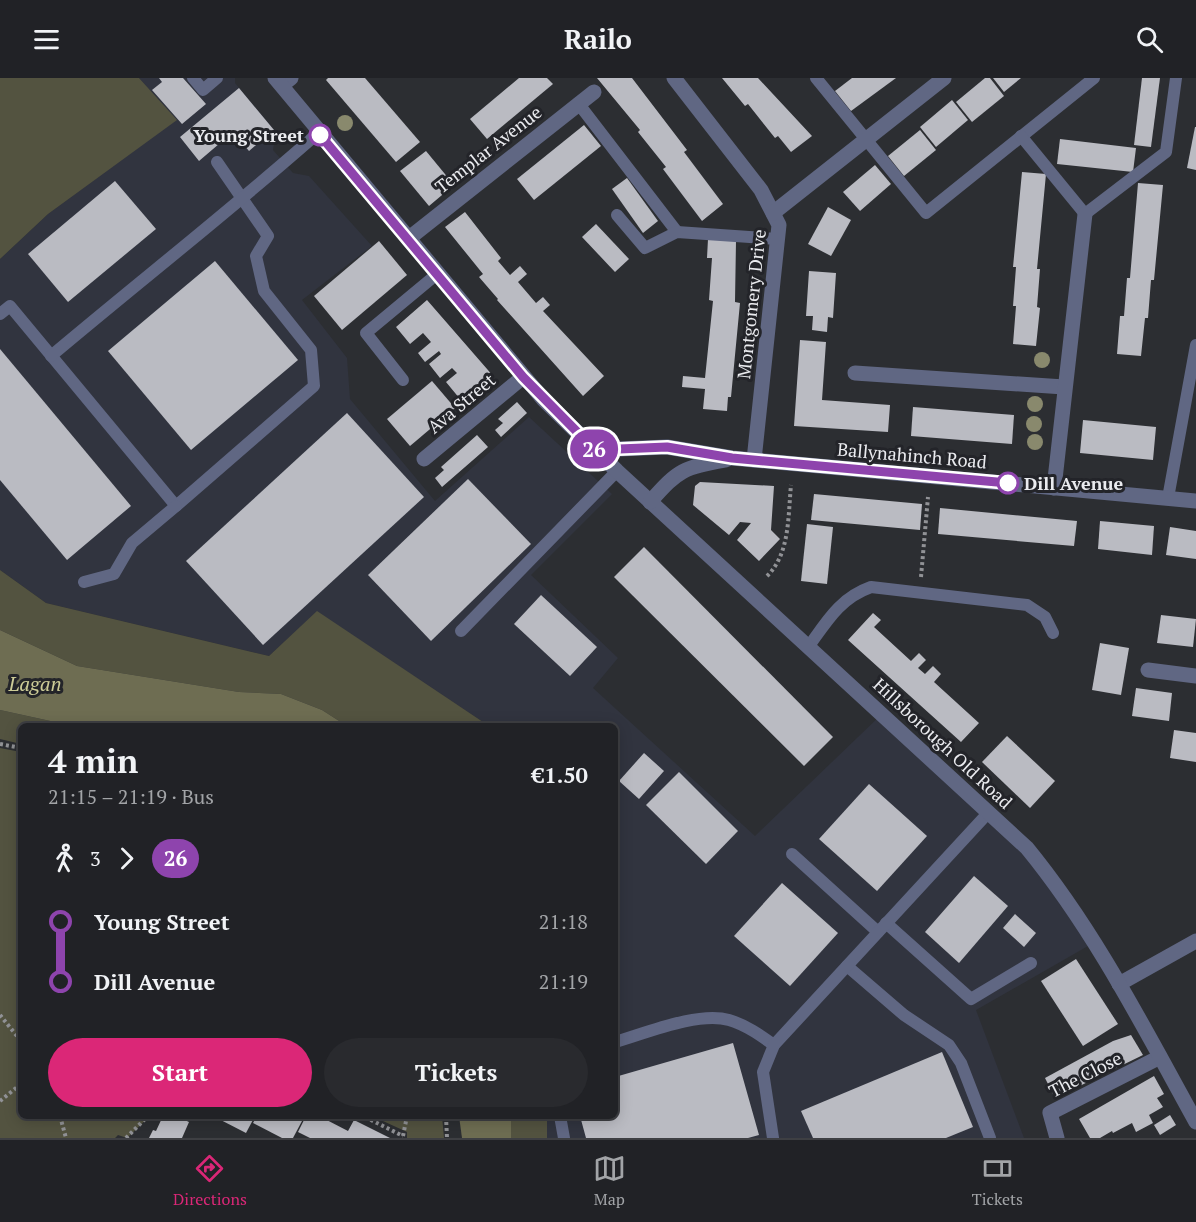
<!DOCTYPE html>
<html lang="en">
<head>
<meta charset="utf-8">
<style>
  :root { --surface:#212226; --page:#292a2e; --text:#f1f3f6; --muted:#a2a4a7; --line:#3e3f43; --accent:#db2777 }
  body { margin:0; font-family:"PT Serif",serif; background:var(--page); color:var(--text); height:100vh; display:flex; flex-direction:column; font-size:22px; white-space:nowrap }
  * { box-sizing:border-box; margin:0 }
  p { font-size:20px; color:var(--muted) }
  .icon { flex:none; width:33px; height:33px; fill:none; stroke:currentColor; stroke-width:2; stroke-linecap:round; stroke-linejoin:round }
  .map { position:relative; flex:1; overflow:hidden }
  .panel { position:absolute; left:18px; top:645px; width:600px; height:396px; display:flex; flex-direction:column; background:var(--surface); border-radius:9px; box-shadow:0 3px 15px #0003,0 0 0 2px var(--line) }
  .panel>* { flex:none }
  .badge { padding:0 12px; border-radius:20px; font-size:21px; line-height:39px }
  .map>.badge { position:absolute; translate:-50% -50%; box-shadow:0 0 0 3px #fff }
  .legs { display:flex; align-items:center; gap:9px; height:66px; padding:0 30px; font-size:20px }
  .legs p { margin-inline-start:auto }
  .overview { display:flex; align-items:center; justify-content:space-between; height:102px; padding:0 30px }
  h1 { font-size:33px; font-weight:700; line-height:45px }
  .action { display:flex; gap:12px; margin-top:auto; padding:12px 30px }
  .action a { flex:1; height:69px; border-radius:36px; background:var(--accent); color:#fff; font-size:24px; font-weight:700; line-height:69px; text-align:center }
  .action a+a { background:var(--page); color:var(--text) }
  ul { padding:0 30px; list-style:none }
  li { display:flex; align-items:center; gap:21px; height:60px; font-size:22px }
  li i { display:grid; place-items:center; width:9px; height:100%; margin:0 8px; background:currentColor }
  li i::after { content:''; width:15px; height:15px; margin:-8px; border:4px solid; border-radius:50%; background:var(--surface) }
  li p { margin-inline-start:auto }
  li:first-child i { background:linear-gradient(#0000 50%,currentColor 0) }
  li:last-child i { background:linear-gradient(currentColor 50%,#0000 0) }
  header { display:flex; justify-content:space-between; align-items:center; height:78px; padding:0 30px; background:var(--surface); font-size:27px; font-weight:700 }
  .menu { display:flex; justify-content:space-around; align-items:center; height:84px; border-top:2px solid var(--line); background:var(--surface); font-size:16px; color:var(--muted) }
  .menu a { display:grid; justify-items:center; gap:3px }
  .menu .active { color:var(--accent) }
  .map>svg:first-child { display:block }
  .built { fill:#31343f }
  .green { fill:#535340 }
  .water { fill:#6e6d52 }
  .building { fill:#babbc2 }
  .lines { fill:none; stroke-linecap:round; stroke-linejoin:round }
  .path { stroke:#919296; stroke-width:4; stroke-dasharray:3 3; stroke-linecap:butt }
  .service { stroke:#606783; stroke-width:12 }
  .minor { stroke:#606783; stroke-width:15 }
  .tertiary { stroke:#606783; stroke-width:15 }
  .tree { fill:#89896d }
  .line-1-casing { stroke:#fff; stroke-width:14 }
  .line-1 { stroke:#8e44ad; stroke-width:9 }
  .stop-1-dot { fill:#fff; stroke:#8e44ad; stroke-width:3 }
  .labels { text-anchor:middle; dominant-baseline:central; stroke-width:6; stroke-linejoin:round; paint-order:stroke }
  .stop-label { font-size:18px; font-weight:bold; fill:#eaebef; stroke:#232429; text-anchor:end }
  .street-label { font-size:18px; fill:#eaebef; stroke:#232429 }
  .water-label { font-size:20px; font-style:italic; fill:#cdcc97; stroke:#232429 }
</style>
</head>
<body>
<header><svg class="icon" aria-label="menu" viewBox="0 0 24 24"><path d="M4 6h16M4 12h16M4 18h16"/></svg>Railo<svg class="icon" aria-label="search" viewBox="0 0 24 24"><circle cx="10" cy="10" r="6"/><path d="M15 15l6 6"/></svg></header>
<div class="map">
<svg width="1196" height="1060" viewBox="0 0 1196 1060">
  <rect width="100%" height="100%" fill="#2c2e32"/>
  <!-- built -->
  <path class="built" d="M139 0H235V5L276 54 273 72 293 95 309 98 372 168 302 222 347 280 350 321 435 423 529 339 612 416 531 497 618 580 593 610 755 758 883 635 1027 770 1095 864 976 932 1024 1060H547V1038H615V648H489L317 534 269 578 46 525 0 492V181L48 136 176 42Z"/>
  <!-- green -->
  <g class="green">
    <path d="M0 0H139L177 42 48 136 0 181Z"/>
    <path d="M0 492 46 525 269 578 317 533 489 648H347L322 632 281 616 239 614 77 588 0 552Z"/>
    <path d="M0 632 64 646 159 648H21V666L0 661Z"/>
    <path d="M0 670 21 674V1038H150L127 1060 118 1057 115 1060H0Z"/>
    <path d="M372 1038H442L444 1060H407V1054Z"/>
    <rect x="511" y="1038" width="36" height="22"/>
  </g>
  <!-- water -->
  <g class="water">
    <path d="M0 552 77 588 239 614 281 616 322 632 347 648 64 646 0 632Z"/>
    <path d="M459 1038H511V1060H462Z"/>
  </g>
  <!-- building -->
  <g class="building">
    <path d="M159 0H183L206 26 182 46 152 12 162 4Z"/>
    <path d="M328 0H365L420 64 396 84 326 2Z"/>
    <path d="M519 0H547L553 6 487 61 470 41Z"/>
    <path d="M597 0H632L687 72 684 74 723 126 702 143 663 91 666 89 638 54 640 52Z"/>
    <path d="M722 0H758L812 58 791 74 778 58 775 60 748 26 745 28Z"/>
    <path d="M852 0H896L851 33 835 13Z"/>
    <path d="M985 0H990L1004 18 972 44 956 24Z"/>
    <path d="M993 0H1021L1004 14Z"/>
    <path d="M1142 0H1160L1151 69 1134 67Z"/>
    <path d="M239 10 274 52 249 73 233 54 199 83 180 59Z"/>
    <path d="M952 22 968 42 936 69 920 49Z"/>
    <path d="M584 47 601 68 534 122 517 101Z"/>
    <path d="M1195 49H1196V92L1187 90Z"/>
    <path d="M920 52 936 72 904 98 888 78Z"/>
    <path d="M1060 61 1136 70 1133 94 1057 86Z"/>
    <path d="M426 73 454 107 429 128 400 93Z"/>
    <path d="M875 87 891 106 860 133 843 114Z"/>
    <path d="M1022 94 1046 96 1037 191H1040L1037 229 1040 230 1036 268 1013 266 1016 228H1013L1016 189H1013Z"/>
    <path d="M627 100 658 143 643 155 612 111Z"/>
    <path d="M115 103 156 151 68 224 28 176Z"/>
    <path d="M1138 105 1163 107 1154 202H1151L1148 240H1145L1141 278 1117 276 1120 238H1124L1127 200H1130Z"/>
    <path d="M828 129 851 142 831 178 808 166Z"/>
    <path d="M465 134 501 180 498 183 510 197 520 188 527 196 518 204 536 225 543 219 550 227 543 233 604 298 583 318 497 222 498 221 479 199 483 196 445 149Z"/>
    <path d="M596 146 629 181 615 194 582 159Z"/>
    <path d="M708 161 736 163 735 224 740 225 731 319H728L727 333 703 331 705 311 682 309 683 298 705 300 713 223 709 222 712 180H707Z"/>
    <path d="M379 163 407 197 342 252 314 218Z"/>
    <path d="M215 183 298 282 191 372 108 273Z"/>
    <path d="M809 193 836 195 833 240 828 239 827 254 812 252 813 238H806Z"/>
    <path d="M427 222 494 299 475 315 472 312 460 321 446 304 457 295 452 290 440 300 429 286 441 276 439 273 425 284 418 275 431 264 423 255 410 266 396 249Z"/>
    <path d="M800 262 826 264 822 322 890 327 888 354 794 348Z"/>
    <path d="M0 271 131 428 67 482 0 402Z"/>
    <path d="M432 303 455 330 410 368 387 341Z"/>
    <path d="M517 324 527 335 501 359 495 352 503 345 498 341Z"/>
    <path d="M913 329 1014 337 1012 366 911 358Z"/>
    <path d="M347 335 424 419 263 567 186 483Z"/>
    <path d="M1083 342 1156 349 1153 382 1080 375Z"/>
    <path d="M477 357 488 369 442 409 435 400 444 392 441 389Z"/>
    <path d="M468 401 531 466 431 563 368 497Z"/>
    <path d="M700 404 774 408 771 452 780 461 759 483 737 462 751 445 740 444 729 457 693 427 695 408Z"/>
    <path d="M814 416 922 426 920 452 811 442Z"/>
    <path d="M940 430 1077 443 1074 468 938 456Z"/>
    <path d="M1100 443 1154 448 1152 477 1098 471Z"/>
    <path d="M807 446 833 449 827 506 801 503Z"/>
    <path d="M1170 449 1196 453V481L1166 477Z"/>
    <path d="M644 469 833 659 804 688 614 499Z"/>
    <path d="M541 517 597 569 570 598 514 546Z"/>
    <path d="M873 535 881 542 874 549 911 583 919 575 926 582 918 590 925 596 933 588 941 596 934 604 979 645 961 664 848 562Z"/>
    <path d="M1161 537 1196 541 1193 569 1157 565Z"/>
    <path d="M1100 565 1129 570 1121 617 1092 612Z"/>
    <path d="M1136 610 1172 615 1169 643 1132 638Z"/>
    <path d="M1174 652 1196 655V684L1170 680Z"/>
    <path d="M1007 658 1055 703 1030 730 982 684Z"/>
    <path d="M644 675 664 693 639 721 619 703Z"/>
    <path d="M679 694 738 753 706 786 646 727Z"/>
    <path d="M869 706 927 758 877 813 819 761Z"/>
    <path d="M974 798 1008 828 959 885 925 854Z"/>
    <path d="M782 805 838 855 790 908 734 858Z"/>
    <path d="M1015 836 1036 855 1024 869 1003 850Z"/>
    <path d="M1076 881 1118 946 1083 968 1041 903Z"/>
    <path d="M1131 957 1143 977 1055 1020 1045 1000 1113 963Z"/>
    <path d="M733 965 759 1057 748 1060H586L580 1038H615V999Z"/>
    <path d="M942 974 973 1049 946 1060H813L801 1033Z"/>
    <path d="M1154 998 1164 1016 1157 1020 1163 1029 1149 1037 1153 1045 1136 1054 1132 1045 1113 1055 1112 1053 1100 1060H1090L1079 1041Z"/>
    <path d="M1170 1037 1176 1047 1160 1057 1154 1047Z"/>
    <path d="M163 1038H176L189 1044 182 1060H149L153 1052 156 1053Z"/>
    <path d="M213 1038H255L246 1055Z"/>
    <path d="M257 1038H292L302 1043 293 1060H282L253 1045Z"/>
    <path d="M306 1038H319L348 1053 354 1042 390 1060H310L298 1054Z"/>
  </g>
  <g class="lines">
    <!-- path -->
    <g class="path">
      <path d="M767 498C790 476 788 438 791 407"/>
      <path d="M921 499 928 419"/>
      <path d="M0 666 21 670"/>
      <path d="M0 937 21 963"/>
      <path d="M0 1023 21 1006"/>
      <path d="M60 1038 66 1060"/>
      <path d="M353 1038 369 1041 403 1058"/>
      <path d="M446 1038 447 1060"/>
      <path d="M403 1058 407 1038"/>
      <path d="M126 1060 148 1038"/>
    </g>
    <!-- service -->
    <g class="service">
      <path d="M193 0 203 12 217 0"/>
      <path d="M816 0 926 135 1094 0"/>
      <path d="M578 25 677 154"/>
      <path d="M1021 58 1085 136 1166 74 1176 0"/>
      <path d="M617 137 645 170 677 154 778 161"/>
      <path d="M0 236 10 228 176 428 314 308 311 272 264 213 256 178 268 158 217 84"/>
      <path d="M51 278C140 203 231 132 318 55"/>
      <path d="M403 302 366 255 437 196"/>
      <path d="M1168 420 1196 267"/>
      <path d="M84 504 114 496 132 465 176 428"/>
      <path d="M461 553 617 393"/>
      <path d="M809 568C827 543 840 520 871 509L1027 527 1045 539 1053 555"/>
      <path d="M792 776 878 854"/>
      <path d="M886 845 971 921 1031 885"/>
      <path d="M847 888 904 937 949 967 961 985 990 1060"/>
      <path d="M615 964C646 955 699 933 729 942 746 947 760 957 774 967"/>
      <path d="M560 1038 564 1060"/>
      <path d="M773 1060 763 994 774 967 989 734"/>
    </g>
    <!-- minor -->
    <g class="minor">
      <path d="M674 0 761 112 779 147 754 382"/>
      <path d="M282 7 291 0"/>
      <path d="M773 135 944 0"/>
      <path d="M408 161 594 14"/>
      <path d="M855 295 1064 309"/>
      <path d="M424 381 523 299"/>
      <path d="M1054 410 1085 136"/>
      <path d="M1148 592 1196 598"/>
      <path d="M1119 906 1196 863"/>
      <path d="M1057 1060 1050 1035 1160 979"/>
    </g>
    <!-- tertiary -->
    <g class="tertiary">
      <path d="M275 0 543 321 617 393 1027 770C1095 853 1144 950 1196 1044"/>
      <path d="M595 372 667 369 732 380 1196 423"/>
      <path d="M650 424C679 391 683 390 726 382"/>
    </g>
  </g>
  <!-- trees -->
  <g class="tree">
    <circle cx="345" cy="45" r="8"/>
    <circle cx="1042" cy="282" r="8"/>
    <circle cx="1035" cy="326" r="8"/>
    <circle cx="1034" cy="346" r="8"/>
    <circle cx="1035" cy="364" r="8"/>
  </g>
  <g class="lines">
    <!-- line-1 casing -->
    <g class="line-1-casing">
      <path id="line-1" d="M320 57 523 299 595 372 667 369 732 380 1008 405"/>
    </g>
    <!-- line-1 -->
    <use href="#line-1" class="line-1"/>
  </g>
  <!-- markers -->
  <g class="stop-1-dot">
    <circle cx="320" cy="57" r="10"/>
    <circle cx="1008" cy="405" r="10"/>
  </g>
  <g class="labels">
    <!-- stop labels -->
    <g class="stop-label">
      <text x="304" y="57">Young Street</text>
      <text x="1024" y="405" text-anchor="start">Dill Avenue</text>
    </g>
    <!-- street labels -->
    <g class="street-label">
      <text transform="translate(488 71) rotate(-38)">Templar Avenue</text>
      <text transform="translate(751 226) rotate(-84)">Montgomery Drive</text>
      <text transform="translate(461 325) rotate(-40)">Ava Street</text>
      <text transform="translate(912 377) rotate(5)">Ballynahinch Road</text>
      <text transform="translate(943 665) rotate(43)">Hillsborough Old Road</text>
      <text transform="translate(1085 996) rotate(-27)">The Close</text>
    </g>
    <!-- water labels -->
    <g class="water-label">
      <text x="35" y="605">Lagan</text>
    </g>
  </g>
</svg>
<b class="badge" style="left:594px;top:371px;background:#8e44ad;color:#fff">26</b>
<section class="panel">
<div class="overview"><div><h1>4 min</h1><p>21:15 – 21:19 · Bus</p></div><b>€1.50</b></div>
<div class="legs"><svg class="icon" aria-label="walk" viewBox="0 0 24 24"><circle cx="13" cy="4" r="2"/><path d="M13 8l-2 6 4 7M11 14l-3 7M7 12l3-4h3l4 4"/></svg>3<svg class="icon" aria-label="forward" viewBox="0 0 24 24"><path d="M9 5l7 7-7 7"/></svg><b class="badge" style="background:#8e44ad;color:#fff">26</b></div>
<ul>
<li><i style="color:#8e44ad"></i><b>Young Street</b><p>21:18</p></li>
<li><i style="color:#8e44ad"></i><b>Dill Avenue</b><p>21:19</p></li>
</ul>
<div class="action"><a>Start</a><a>Tickets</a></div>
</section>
</div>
<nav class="menu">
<a class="active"><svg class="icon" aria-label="directions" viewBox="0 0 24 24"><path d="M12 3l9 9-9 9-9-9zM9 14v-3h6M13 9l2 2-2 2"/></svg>Directions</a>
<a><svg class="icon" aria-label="map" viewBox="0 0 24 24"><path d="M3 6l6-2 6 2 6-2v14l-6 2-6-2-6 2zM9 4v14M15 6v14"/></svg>Map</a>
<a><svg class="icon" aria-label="tickets" viewBox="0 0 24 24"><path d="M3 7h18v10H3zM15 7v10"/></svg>Tickets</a>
</nav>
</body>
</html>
